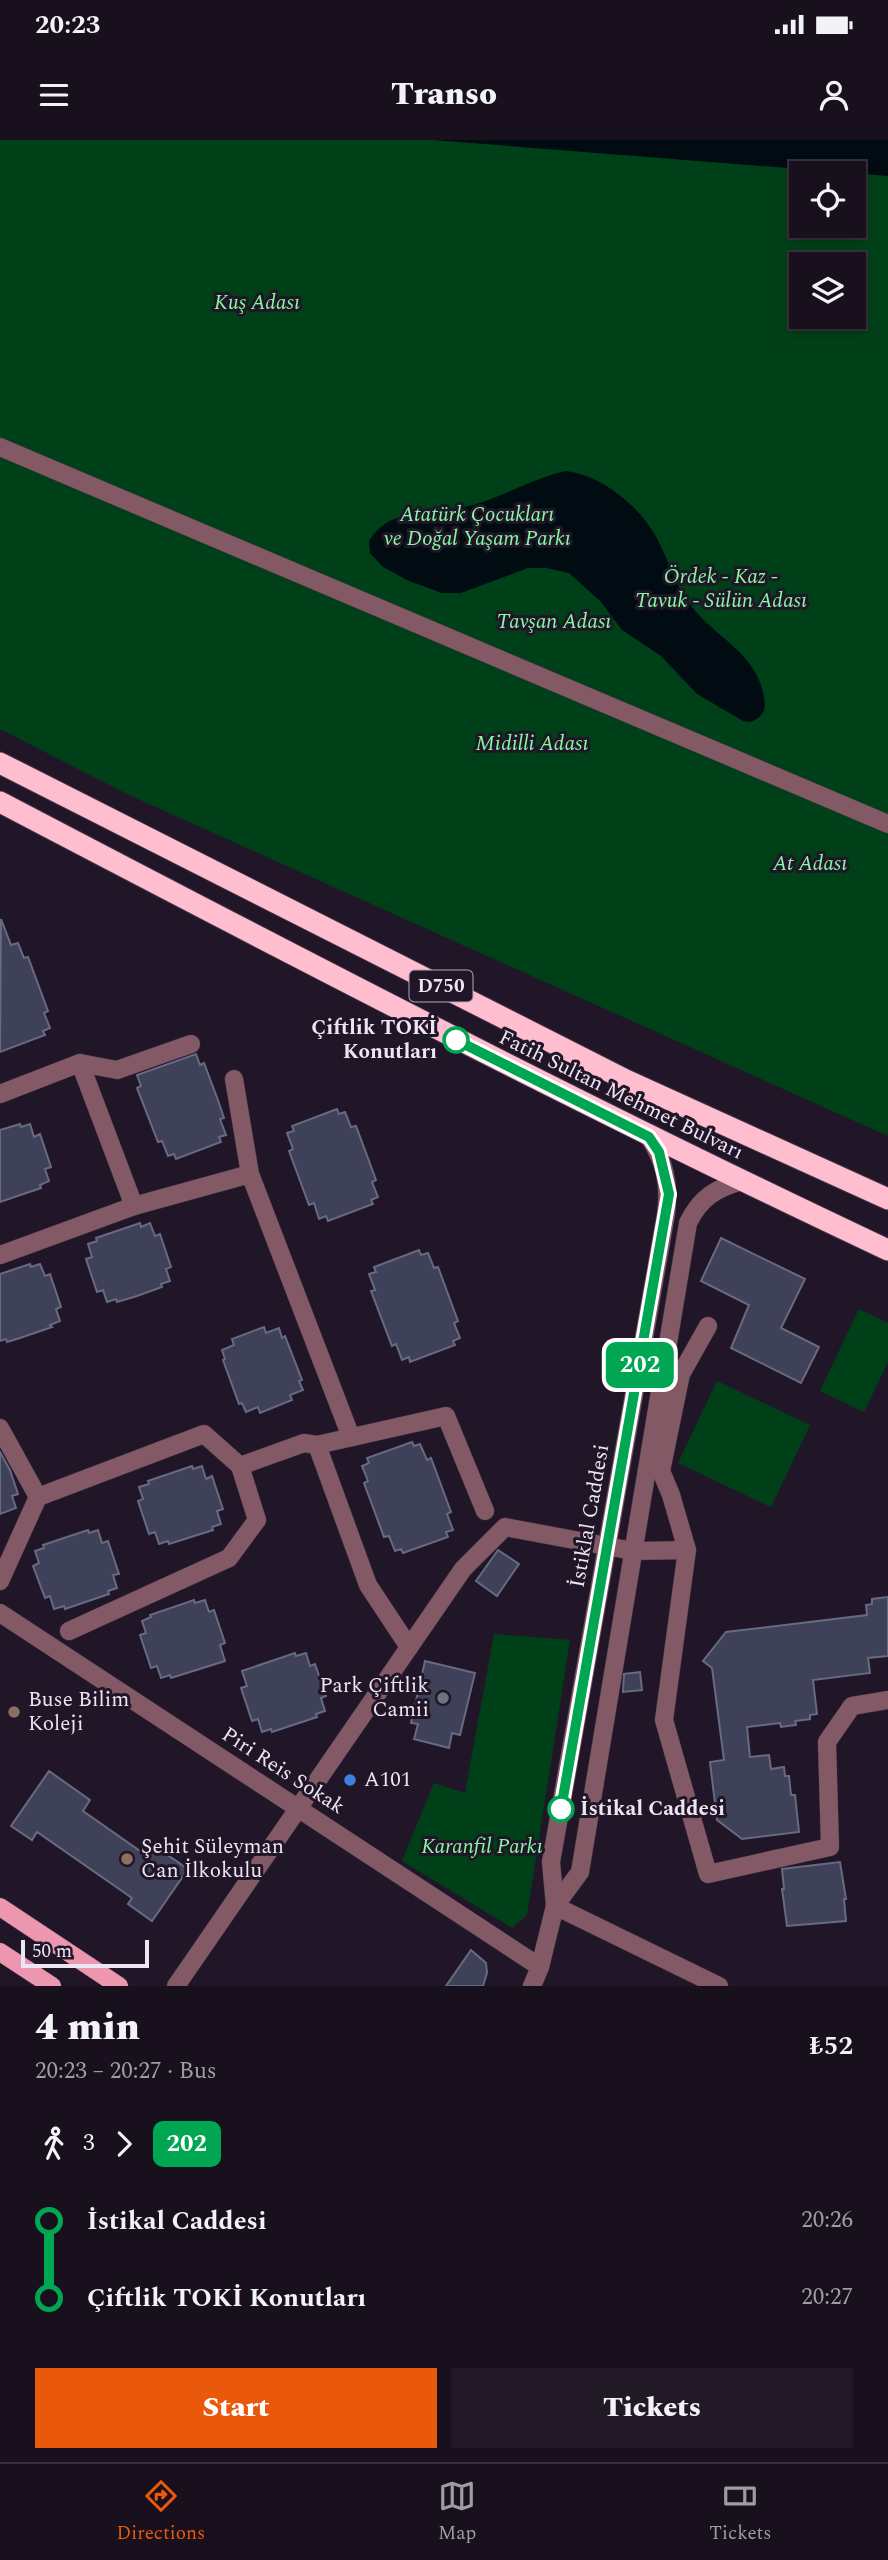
<!DOCTYPE html>
<html lang="en">
<head>
<meta charset="utf-8">
<style>
  :root { --surface:#19101e; --page:#221927; --text:#f1f3f6; --muted:#9f9da4; --line:#37303c; --accent:#ea580c }
  body { margin:0; font-family:Spectral,serif; background:var(--page); color:var(--text); height:100vh; display:flex; flex-direction:column; font-size:26px; white-space:nowrap }
  * { box-sizing:border-box; margin:0 }
  p { font-size:23px; color:var(--muted) }
  .icon { flex:none; width:38px; height:38px; fill:none; stroke:currentColor; stroke-width:2; stroke-linecap:round; stroke-linejoin:round }
  .map { position:relative; height:1846px; overflow:hidden }
  .side { display:flex; flex-direction:column; background:var(--surface); flex:1 }
  .side>* { flex:none }
  .badge { padding:0 14px; border-radius:10px; font-size:24px; line-height:46px }
  .tools { position:absolute; left:789px; top:21px; display:grid; gap:14px }
  .tools a { display:grid; place-items:center; width:77px; height:77px; border-radius:0px; background:var(--surface); box-shadow:0 4px 10px #0003,0 0 0 2px var(--line); font-size:35px }
  .scale { position:absolute; left:21px; bottom:18px; width:128px; box-sizing:border-box; padding-left:7px; border:4px solid #ede5f3; border-top:0; font-size:19px; line-height:24px; white-space:nowrap; color:#ede5f3; -webkit-text-stroke:5px #211628; paint-order:stroke }
  .map>.badge { position:absolute; translate:-50% -50%; box-shadow:0 0 0 4px #fff }
  .legs { display:flex; align-items:center; gap:10px; height:77px; padding:0 35px; font-size:23px }
  .legs p { margin-inline-start:auto }
  .summary { display:flex; align-items:center; justify-content:space-between; height:119px; padding:0 35px }
  h1 { font-size:38px; font-weight:800; line-height:52px }
  .action { display:flex; gap:14px; margin-top:auto; padding:14px 35px }
  .action a { flex:1; height:80px; border-radius:0px; background:var(--accent); color:#fff; font-size:28px; font-weight:800; line-height:80px; text-align:center }
  .action a+a { background:var(--page); color:var(--text) }
  ul { padding:0 35px; list-style:none }
  li { display:flex; align-items:center; gap:24px; height:77px; font-size:26px }
  li i { display:grid; place-items:center; width:10px; height:100%; margin:0 9px; background:currentColor }
  li i::after { content:''; width:18px; height:18px; margin:-9px; border:5px solid; border-radius:50%; background:var(--surface) }
  li p { margin-inline-start:auto }
  li:first-child i { background:linear-gradient(#0000 50%,currentColor 0) }
  li:last-child i { background:linear-gradient(currentColor 50%,#0000 0) }
  .status { display:flex; justify-content:space-between; align-items:center; height:49px; padding:0 35px; background:var(--surface); direction:ltr }
  .status svg { height:19px; fill:currentColor }
  header { display:flex; justify-content:space-between; align-items:center; height:91px; padding:0 35px; background:var(--surface); font-size:32px; font-weight:800 }
  .tabs { display:flex; justify-content:space-around; align-items:center; height:98px; border-top:2px solid var(--line); background:var(--surface); font-size:19px; color:var(--muted) }
  .tabs a { display:grid; justify-items:center; gap:4px }
  .tabs .current { color:var(--accent) }
  .map>svg:first-child { display:block }
  .green { fill:#004018; fill-rule:evenodd }
  .water { fill:#000c12 }
  .building { fill:#3e4157; stroke:#676a83; stroke-width:2 }
  .lines { fill:none; stroke-linecap:round; stroke-linejoin:round }
  .minor-casing { stroke:#3e3344; stroke-width:19 }
  .major-casing { stroke:#3e3344; stroke-width:19 }
  .highway-casing { stroke:#3e3344; stroke-width:23 }
  .minor { stroke:#835965; stroke-width:18 }
  .major { stroke:#ed96b0; stroke-width:18 }
  .highway { stroke:#ffbed0; stroke-width:21 }
  .line-1-casing { stroke:#fff; stroke-width:16 }
  .line-1 { stroke:#00a651; stroke-width:10 }
  .stop-1-dot { fill:#fff; stroke:#00a651; stroke-width:3.5 }
  .worship-dot { fill:#6b7280; stroke:#211628; stroke-width:2.5 }
  .education-dot { fill:#8d6e63; stroke:#211628; stroke-width:2.5 }
  .shop-dot { fill:#3f7fe0; stroke:#211628; stroke-width:2.5 }
  .labels { text-anchor:middle; dominant-baseline:central; stroke-width:6; stroke-linejoin:round; paint-order:stroke }
  .shield { fill:#211628; stroke:#b0a7b6; stroke-width:2 }
  .shield-label { font-size:19px; font-weight:bold; fill:#ede5f3 }
  .park-label { font-size:21px; font-style:italic; fill:#86f7a2; stroke:#211628 }
  .stop-label { font-size:21px; font-weight:bold; fill:#ede5f3; stroke:#211628; text-anchor:end }
  .street-label { font-size:21px; fill:#ede5f3; stroke:#211628 }
  .poi-label { font-size:21px; fill:#ede5f3; stroke:#211628; text-anchor:start }
</style>
</head>
<body>
<div class="status"><b>20:23</b><svg viewBox="0 0 49 12"><path d="M0 12V9h3v3zM5 12V6h3v6zM10 12V3h3v9zM15 12V0h3v12zM26 1h20v11H26zM47 4h2v5h-2z"/></svg></div>
<header><svg class="icon" aria-label="menu" viewBox="0 0 24 24"><path d="M4 6h16M4 12h16M4 18h16"/></svg>Transo<svg class="icon" aria-label="person" viewBox="0 0 24 24"><circle cx="12" cy="8" r="4"/><path d="M4 21q1-7 8-7t8 7"/></svg></header>
<div class="map">
<svg width="888" height="1846" viewBox="0 0 888 1846">
  <rect width="100%" height="100%" fill="#211628"/>
  <!-- green -->
  <g class="green">
    <path d="M0 0H888V996L129 655 0 589ZM802 33H854V86H802ZM802 124H854V177H802Z"/>
    <path d="M859 1169 888 1183V1222L864 1272 820 1251Z"/>
    <path d="M717 1241 810 1285 771 1367 678 1323Z"/>
    <path d="M494 1494 570 1500 527 1775 512 1788 402 1721 434 1643 465 1653Z"/>
  </g>
  <!-- water -->
  <g class="water">
    <path d="M433 0H888V36Z"/>
    <path d="M566 331C601 335 638 365 655 395 669 419 674 445 692 467 717 499 758 514 764 558 767 570 762 578 750 582L743 581 697 554 661 516 622 490 601 462 569 433 546 428H528L461 453H442L409 441 383 427 370 413 369 401C376 390 384 382 397 378 422 371 448 372 473 365 505 356 533 338 566 331Z"/>
  </g>
  <!-- building -->
  <g class="building">
    <path d="M1 779 11 805 18 803 24 818 28 817 48 871 44 873 50 888 43 891 45 895 0 912Z"/>
    <path d="M196 914 200 925 204 923 219 963 224 978 220 979 226 995 219 997 221 1002 176 1019 174 1014 168 1016 162 1001 158 1002 137 948 141 946 137 935Z"/>
    <path d="M337 969 339 974 345 972 351 987 356 986 376 1040 372 1042 378 1057 371 1060 373 1064 328 1081 326 1076 319 1079 314 1063 309 1065 289 1011 293 1009 287 993 294 991 292 986Z"/>
    <path d="M20 984 21 987 30 984 34 997 40 994 51 1027 45 1029 49 1041 40 1045 41 1048 0 1062V990Z"/>
    <path d="M140 1083 141 1087 150 1083 155 1096 160 1094 171 1127 166 1129 170 1141 161 1144 162 1147 137 1156 117 1162 116 1159 107 1162 103 1150 97 1152 86 1119 92 1117 88 1104 97 1101 96 1098Z"/>
    <path d="M721 1098 805 1139 781 1188 819 1207 801 1243 731 1208 749 1165 701 1141Z"/>
    <path d="M419 1110 421 1115 428 1113 434 1128 438 1127 458 1181 454 1183 460 1198 453 1201 455 1205 410 1222 409 1217 402 1220 396 1204 392 1206 371 1151 375 1150 369 1134 376 1132 374 1127Z"/>
    <path d="M30 1124 31 1127 40 1124 45 1136 50 1134 61 1167 56 1169 60 1181 50 1185 52 1187 20 1198 7 1202 6 1199 0 1201V1134Z"/>
    <path d="M264 1187 266 1193 279 1188 282 1198 285 1196 302 1240 299 1241 303 1250 290 1255 292 1260 260 1273 258 1267 246 1272 242 1263 239 1264 223 1220 225 1219 222 1210 234 1205 232 1199Z"/>
    <path d="M412 1302 414 1306 420 1304 427 1320 431 1318 451 1372 447 1374 453 1390 446 1392 448 1397 403 1413 401 1409 395 1411 389 1396 384 1397 364 1343 368 1341 362 1326 369 1323 367 1318Z"/>
    <path d="M0 1312 10 1330 18 1354 12 1356 16 1368 0 1374Z"/>
    <path d="M192 1326 193 1329 202 1326 206 1339 212 1336 223 1369 217 1371 221 1384 212 1387 213 1390 169 1404 168 1401 159 1404 155 1392 149 1394 138 1361 143 1359 139 1347 149 1344 148 1341Z"/>
    <path d="M88 1390 89 1393 98 1390 102 1403 108 1401 119 1434 113 1435 117 1448 108 1451 109 1454 65 1469 64 1466 54 1469 50 1456 45 1458 33 1426 39 1423 35 1411 44 1408 43 1405Z"/>
    <path d="M498 1410 519 1424 497 1456 476 1441Z"/>
    <path d="M888 1457V1516L868 1518 870 1533 813 1540 817 1574 810 1575V1579L795 1581 796 1585 781 1587 780 1583 747 1587 750 1617 769 1615 771 1629 784 1627 785 1636H789L791 1655H795L799 1692 742 1699 717 1680 710 1622 724 1620 712 1528 703 1521 726 1492 867 1475 866 1465 872 1464V1459Z"/>
    <path d="M194 1460 195 1463 205 1460 209 1472 214 1470 225 1503 220 1505 225 1521 171 1538 170 1535 161 1538 157 1526 151 1528 140 1495 146 1493 142 1481 151 1477 150 1475Z"/>
    <path d="M295 1513 296 1516 306 1513 310 1526 315 1524 326 1556 321 1558 325 1571 316 1574 317 1577 272 1592 271 1589 262 1592 258 1579 252 1581 241 1548 247 1546 242 1531Z"/>
    <path d="M425 1521 475 1533 460 1595 452 1593 449 1608 414 1599 418 1584 411 1583Z"/>
    <path d="M640 1532 642 1550 623 1552 624 1534Z"/>
    <path d="M49 1631 90 1660 83 1671 143 1713 150 1703 188 1729 152 1781 128 1764 132 1758 37 1692 32 1700 11 1686Z"/>
    <path d="M840 1722 846 1759H844L846 1781 787 1786 782 1749H784L782 1729Z"/>
    <path d="M471 1810 486 1823 487 1833 483 1846H446Z"/>
  </g>
  <g class="lines">
    <!-- minor casing -->
    <g class="minor-casing">
      <g id="minor">
        <path d="M0 307 888 684"/>
        <path d="M80 923 117 930 191 904"/>
        <path d="M234 939 250 1034 351 1297"/>
        <path d="M0 954 80 923 134 1066"/>
        <path d="M0 1115 134 1066 250 1034"/>
        <path d="M708 1186 681 1234 661 1331 671 1355 687 1410 664 1580 708 1734 830 1707 827 1602 852 1566 888 1560"/>
        <path d="M0 1288 38 1357"/>
        <path d="M317 1305 368 1445 409 1507"/>
        <path d="M240 1326 304 1303 317 1305 446 1276 485 1371"/>
        <path d="M0 1441 38 1357 204 1294 240 1326 257 1380 229 1418 69 1491"/>
        <path d="M0 1473 540 1827"/>
        <path d="M555 1766 580 1732 688 1083C700 1058 716 1048 742 1041"/>
        <path d="M555 1766 719 1846"/>
        <path d="M176 1846 463 1429 505 1387 633 1411 687 1410"/>
        <path d="M532 1846 540 1827 555 1766 551 1722 666 1074C670 1045 665 1021 649 997"/>
      </g>
    </g>
    <!-- major casing -->
    <g class="major-casing">
      <g id="major">
        <path d="M0 1767 119 1846"/>
        <path d="M0 1812 52 1846"/>
      </g>
    </g>
    <!-- highway casing -->
    <g class="highway-casing">
      <g id="highway">
        <path d="M0 623 626 940 888 1059"/>
        <path d="M0 662C294 816 588 969 888 1110"/>
      </g>
    </g>
    <!-- minor -->
    <use href="#minor" class="minor"/>
    <!-- major -->
    <use href="#major" class="major"/>
    <!-- highway -->
    <use href="#highway" class="highway"/>
  </g>
  <g class="lines">
    <!-- line-1 casing -->
    <g class="line-1-casing">
      <path id="line-1" d="M456 900 649 997 659 1012 669 1054 561 1669"/>
    </g>
    <!-- line-1 -->
    <use href="#line-1" class="line-1"/>
  </g>
  <!-- markers -->
  <g class="stop-1-dot">
    <circle cx="456" cy="900" r="12"/>
    <circle cx="561" cy="1669" r="12"/>
  </g>
  <circle class="worship-dot" cx="443" cy="1558" r="7"/>
  <g class="education-dot">
    <circle cx="14" cy="1572" r="7"/>
    <circle cx="127" cy="1719" r="7"/>
  </g>
  <circle class="shop-dot" cx="350" cy="1640" r="7"/>
  <g class="labels">
    <!-- shield labels -->
    <rect class="shield" x="409.5" y="830.5" width="63" height="31" rx="5"/>
    <g class="shield-label">
      <text x="441" y="846">D750</text>
    </g>
    <!-- park labels -->
    <g class="park-label">
      <text x="257" y="163">Kuş Adası</text>
      <text x="477" y="375">Atatürk Çocukları<tspan x="477" dy="24">ve Doğal Yaşam Parkı</tspan></text>
      <text x="721" y="437">Ördek - Kaz -<tspan x="721" dy="24">Tavuk - Sülün Adası</tspan></text>
      <text x="554" y="482">Tavşan Adası</text>
      <text x="532" y="604">Midilli Adası</text>
      <text x="810" y="724">At Adası</text>
      <text x="482" y="1707">Karanfil Parkı</text>
    </g>
    <!-- stop labels -->
    <g class="stop-label">
      <text x="437" y="888">Çiftlik TOKİ<tspan x="437" dy="24">Konutları</tspan></text>
      <text x="580" y="1669" text-anchor="start">İstikal Caddesi</text>
    </g>
    <!-- street labels -->
    <g class="street-label">
      <text transform="translate(621 955) rotate(26)">Fatih Sultan Mehmet Bulvarı</text>
      <text transform="translate(590 1376) rotate(-80)">İstiklal Caddesi</text>
      <text transform="translate(283 1631) rotate(33)">Piri Reis Sokak</text>
    </g>
    <!-- poi labels -->
    <g class="poi-label">
      <text x="429" y="1546" text-anchor="end">Park Çiftlik<tspan x="429" dy="24">Camii</tspan></text>
      <text x="28" y="1560">Buse Bilim<tspan x="28" dy="24">Koleji</tspan></text>
      <text x="364" y="1640">A101</text>
      <text x="141" y="1707">Şehit Süleyman<tspan x="141" dy="24">Can İlkokulu</tspan></text>
    </g>
  </g>
</svg>
<div class="tools">
<a><svg class="icon" aria-label="locate" viewBox="0 0 24 24"><circle cx="12" cy="12" r="6"/><path d="M12 2v4M12 18v4M2 12h4M18 12h4"/></svg></a>
<a><svg class="icon" aria-label="layers" viewBox="0 0 24 24"><path d="M12 4l9 5-9 5-9-5zM3 14l9 5 9-5"/></svg></a>
</div>
<div class="scale">50 m</div>
<b class="badge" style="left:640px;top:1225px;background:#00a651;color:#fff">202</b>
</div>
<section class="side">
<div class="summary"><div><h1>4 min</h1><p>20:23 – 20:27 · Bus</p></div><b>₺52</b></div>
<div class="legs"><svg class="icon" aria-label="walk" viewBox="0 0 24 24"><circle cx="13" cy="4" r="2"/><path d="M13 8l-2 6 4 7M11 14l-3 7M7 12l3-4h3l4 4"/></svg>3<svg class="icon" aria-label="forward" viewBox="0 0 24 24"><path d="M9 5l7 7-7 7"/></svg><b class="badge" style="background:#00a651;color:#fff">202</b></div>
<ul>
<li><i style="color:#00a651"></i><b>İstikal Caddesi</b><p>20:26</p></li>
<li><i style="color:#00a651"></i><b>Çiftlik TOKİ Konutları</b><p>20:27</p></li>
</ul>
<div class="action"><a>Start</a><a>Tickets</a></div>
</section>
<nav class="tabs">
<a class="current"><svg class="icon" aria-label="directions" viewBox="0 0 24 24"><path d="M12 3l9 9-9 9-9-9zM9 14v-3h6M13 9l2 2-2 2"/></svg>Directions</a>
<a><svg class="icon" aria-label="map" viewBox="0 0 24 24"><path d="M3 6l6-2 6 2 6-2v14l-6 2-6-2-6 2zM9 4v14M15 6v14"/></svg>Map</a>
<a><svg class="icon" aria-label="tickets" viewBox="0 0 24 24"><path d="M3 7h18v10H3zM15 7v10"/></svg>Tickets</a>
</nav>
</body>
</html>
